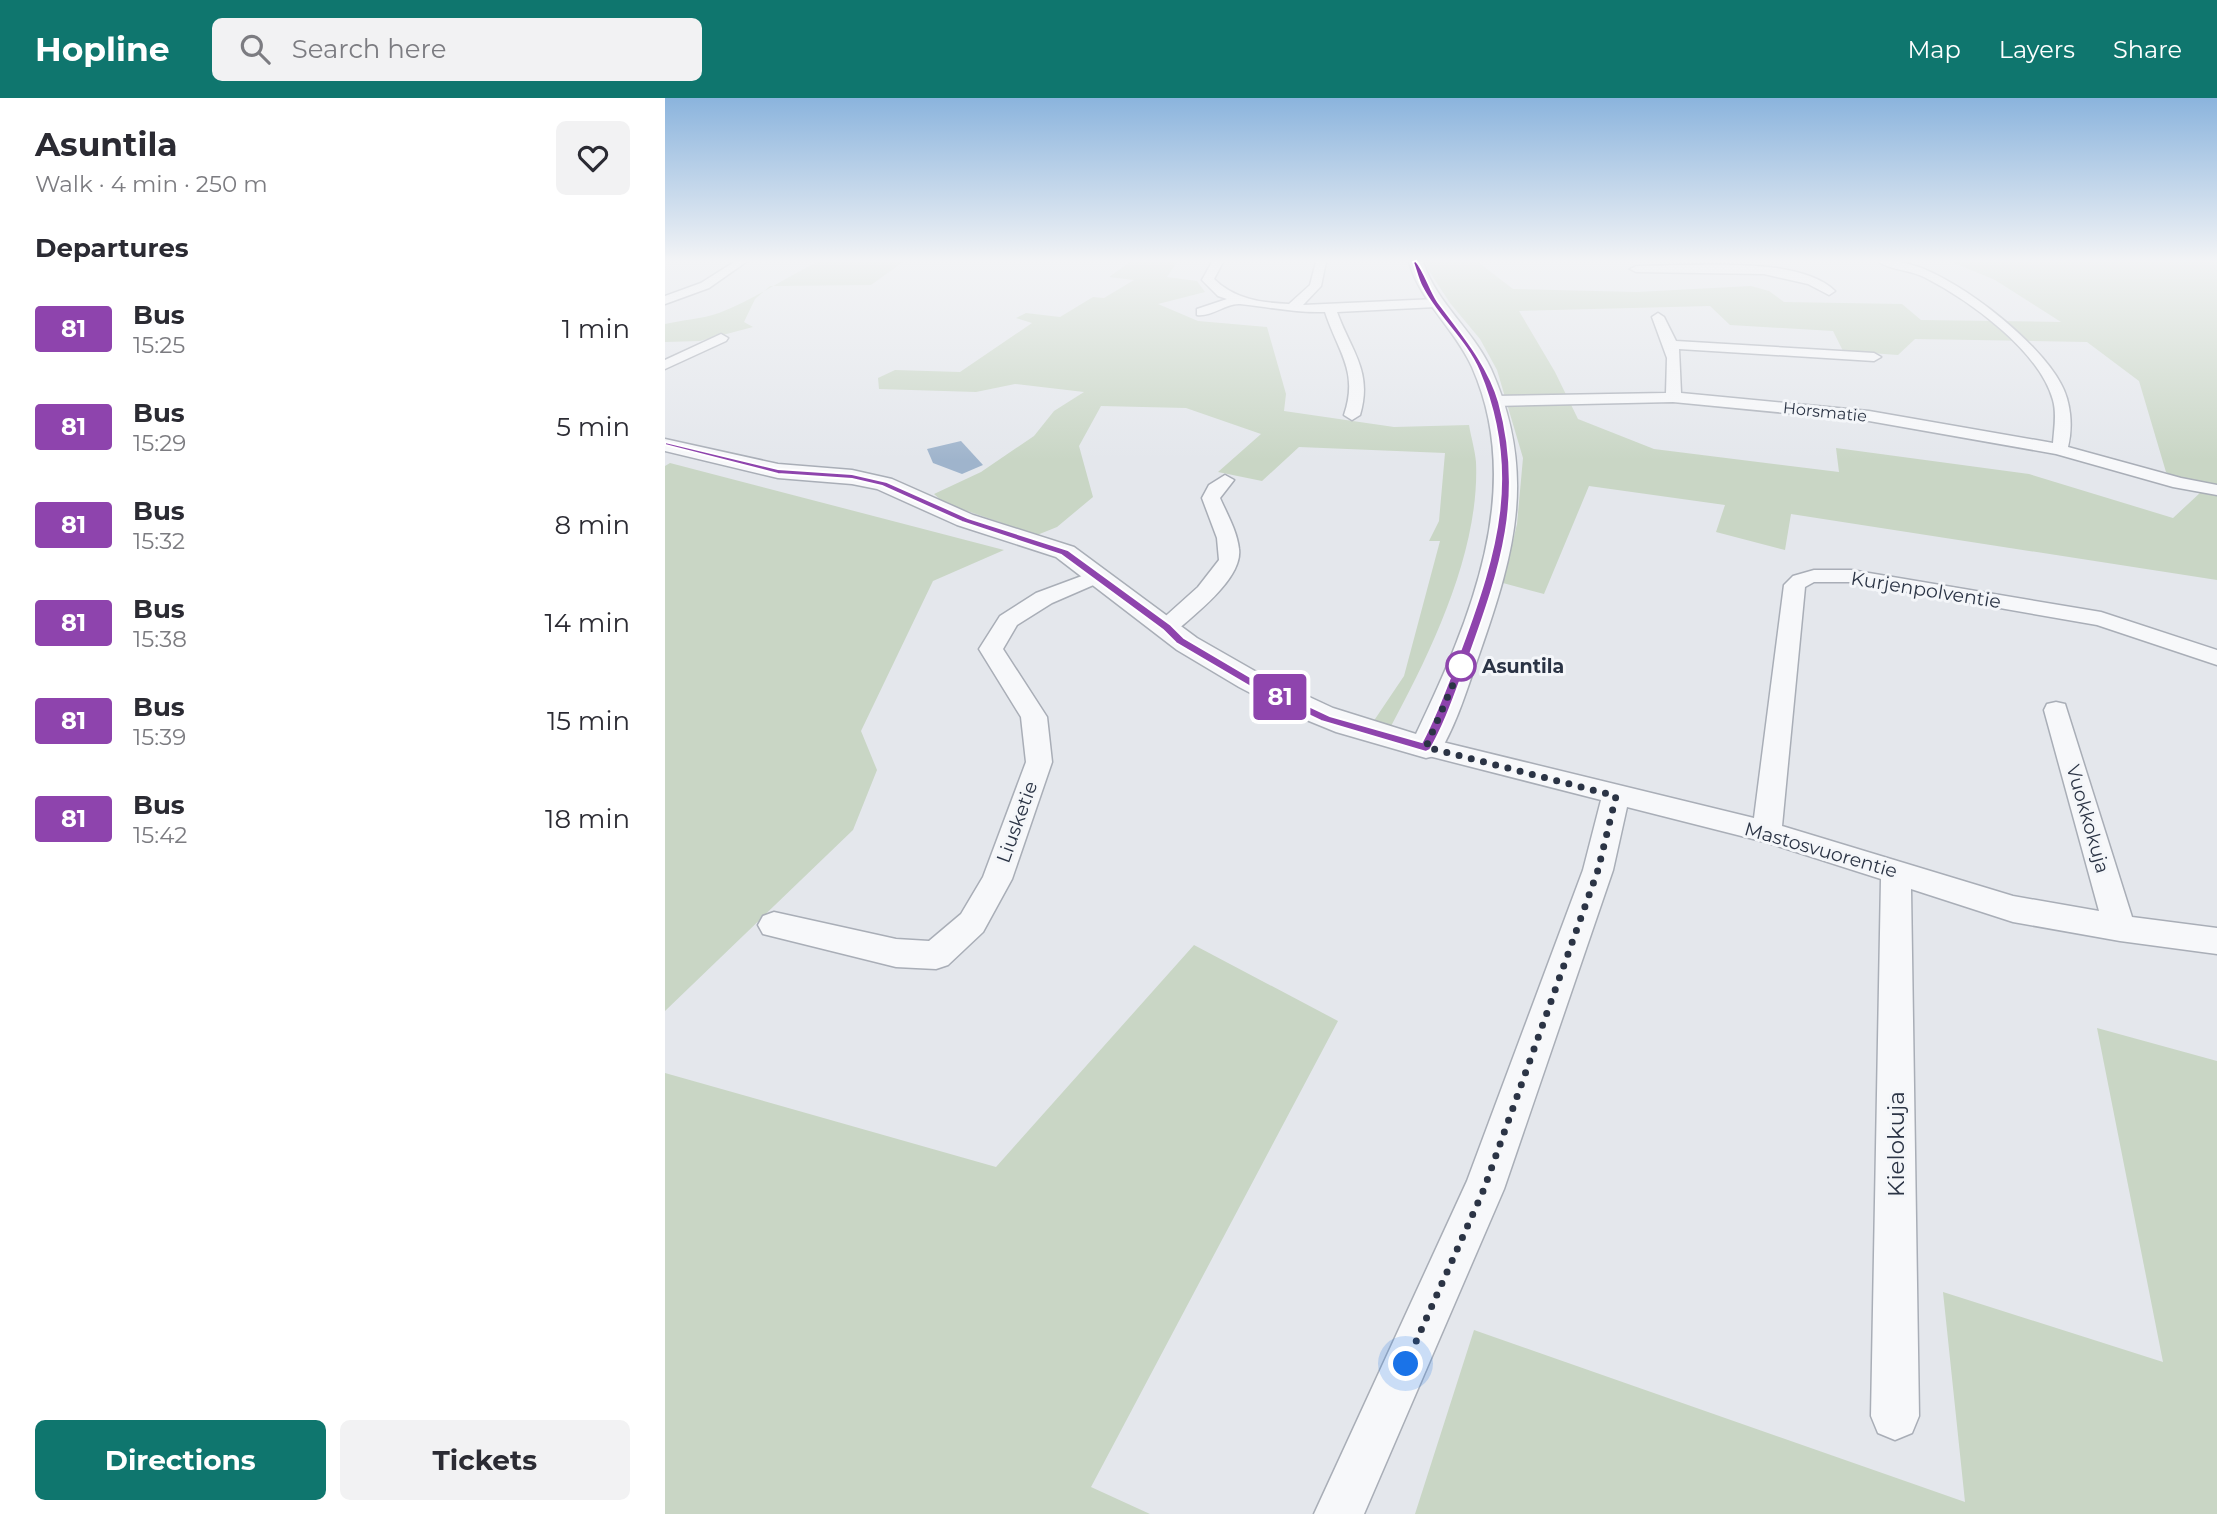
<!DOCTYPE html>
<html lang="en">
<head>
<meta charset="utf-8">
<style>
  :root { --surface:#fff; --page:#f2f2f3; --text:#2b2b33; --muted:#7c7c81; --accent:#0f766e }
  body { margin:0; font-family:Montserrat,sans-serif; background:var(--page); color:var(--text); height:100vh; display:flex; flex-direction:column; font-size:26px; white-space:nowrap }
  * { box-sizing:border-box; margin:0 }
  p { font-size:23px; color:var(--muted) }
  .icon { flex:none; width:38px; height:38px; fill:none; stroke:currentColor; stroke-width:2; stroke-linecap:round; stroke-linejoin:round }
  .map { position:relative; flex:1; overflow:hidden }
  .sheet { display:flex; flex-direction:column; background:var(--surface); width:665px }
  .sheet>* { flex:none }
  .badge { padding:0 14px; border-radius:5px; font-size:24px; line-height:46px }
  .you { position:absolute; width:35px; height:35px; margin:-18px; border:5px solid #fff; border-radius:50%; background:#1a73e8; box-shadow:0 0 0 10px #1a73e833 }
  .map>.badge { position:absolute; translate:-50% -50%; box-shadow:0 0 0 4px #fff }
  h2 { padding:0 35px; font-size:26px; line-height:63px }
  .round { display:grid; place-items:center; flex:none; width:74px; height:74px; border-radius:10px; background:var(--page) }
  .headline { display:flex; align-items:center; justify-content:space-between; height:119px; padding:0 35px }
  h1 { font-size:33px; font-weight:700; line-height:52px }
  .cta { display:flex; gap:14px; margin-top:auto; padding:14px 35px }
  .cta a { flex:1; height:80px; border-radius:10px; background:var(--accent); color:#fff; font-size:28px; font-weight:700; line-height:80px; text-align:center }
  .cta a+a { background:var(--page); color:var(--text) }
  ul { padding:0; list-style:none }
  li { display:flex; align-items:center; gap:21px; height:98px; padding:0 35px }
  li div { flex:1 }
  li b { display:block; font-size:26px }
  li em { font-style:normal }
  li .badge { min-width:77px; font-weight:700; text-align:center }
  header { display:flex; align-items:center; gap:42px; box-sizing:border-box; height:98px; padding:0 35px; background:var(--accent); color:#fff }
  header strong { font-size:33px }
  nav { display:flex; gap:38px; margin-inline-start:auto; font-size:24px }
  .search { width:490px; height:63px; background:var(--page); display:flex; align-items:center; gap:18px; box-sizing:border-box; padding:0 24px; border-radius:10px; color:var(--muted); font-size:26px }
  main { display:flex; flex:1; min-height:0 }
  .map>svg:first-child { display:block }
  .green { fill:#c9d6c5; fill-rule:evenodd }
  .water { fill:#9fb4cc }
  .lines { fill:none; stroke-linecap:round; stroke-linejoin:round }
  .minor-casing { stroke:#a9aeb7; stroke-width:3 }
  .tertiary-casing { stroke:#a9aeb7; stroke-width:3 }
  .minor { fill:#f7f8fa; fill-rule:evenodd }
  .tertiary { fill:#f7f8fa; fill-rule:evenodd }
  .line { fill:#8e44ad; stroke:#fff; stroke-width:2 }
  .walk { stroke:#2b3445; stroke-width:7; stroke-dasharray:0 12.6 }
  .stop-dot { fill:#fff; stroke:#8e44ad; stroke-width:3.5 }
  .labels { text-anchor:middle; dominant-baseline:central; stroke-width:6; stroke-linejoin:round; paint-order:stroke }
  .far-street-label { font-size:16px; fill:#2b3445; stroke:#f4f6f9 }
  .street-label { font-size:19px; fill:#2b3445; stroke:#f4f6f9 }
  .stop-label { font-size:19px; font-weight:bold; fill:#2b3445; stroke:#f4f6f9; text-anchor:start }
  .near-street-label { font-size:23px; fill:#2b3445; stroke:#f4f6f9 }
</style>
</head>
<body>
<header>
<strong>Hopline</strong>
<div class="search"><svg class="icon" aria-label="search" viewBox="0 0 24 24"><circle cx="10" cy="10" r="6"/><path d="M15 15l6 6"/></svg>Search here</div>
<nav><a>Map</a><a>Layers</a><a>Share</a></nav>
</header>
<main>
<section class="sheet">
<div class="headline"><div><h1>Asuntila</h1><p>Walk · 4 min · 250 m</p></div><a class="round"><svg class="icon" aria-label="heart" viewBox="0 0 24 24"><path d="M12 20l-8-8c-3-5 5-10 8-4 3-6 11-1 8 4z"/></svg></a></div>
<h2>Departures</h2>
<ul>
<li><span class="badge" style="background:#8e44ad;color:#fff">81</span><div><b>Bus</b><p>15:25</p></div><em>1 min</em></li>
<li><span class="badge" style="background:#8e44ad;color:#fff">81</span><div><b>Bus</b><p>15:29</p></div><em>5 min</em></li>
<li><span class="badge" style="background:#8e44ad;color:#fff">81</span><div><b>Bus</b><p>15:32</p></div><em>8 min</em></li>
<li><span class="badge" style="background:#8e44ad;color:#fff">81</span><div><b>Bus</b><p>15:38</p></div><em>14 min</em></li>
<li><span class="badge" style="background:#8e44ad;color:#fff">81</span><div><b>Bus</b><p>15:39</p></div><em>15 min</em></li>
<li><span class="badge" style="background:#8e44ad;color:#fff">81</span><div><b>Bus</b><p>15:42</p></div><em>18 min</em></li>
</ul>
<div class="cta"><a>Directions</a><a>Tickets</a></div>
</section>
<div class="map">
<svg width="1552" height="1416" viewBox="0 0 1552 1416">
  <rect width="100%" height="100%" fill="#e4e7ec"/>
  <!-- green -->
  <g class="green">
    <path d="M152 164H238L206 187 105 188 90 201 79 224 88 229 35 243 0 244V226C17 222 37 221 54 215 88 202 120 180 152 164Z"/>
    <path d="M465 164H512L502 179 532 183 540 194 493 206 533 223 602 229 621 296 619 313 729 329 804 327C806 339 810 352 811 364 815 453 766 554 725 630L706 627 739 578 775 443H764L774 423 780 355 634 349 597 383 553 374 596 336 521 310 436 308 414 348 428 399 392 429 372 437 279 405 269 396 316 374 369 338 389 313 419 294 350 286 311 294 214 291 213 280 230 272 295 274 367 225 351 220 361 215 395 219 428 199 439 200 469 182 444 179Z"/>
    <path d="M761 164H813L848 191 972 194 1086 188 1104 193 1119 204 1237 206 1256 222 1396 224 1330 182 1287 164H1552V482L1126 416 1120 452 1051 434 1060 407 924 388 879 496 838 485 852 426 858 360 832 272 815 241 785 205 762 170ZM1045 208 1065 227 1168 233 1178 253 1233 257 1250 241 1422 244 1474 283 1501 374 1536 394 1508 420 1364 376 1171 350 1174 374 989 351 913 321 890 274 854 213Z"/>
    <path d="M5 365 339 452 268 483 196 633 212 672 188 732 0 913V368Z"/>
    <path d="M529 847 673 923 426 1389 485 1416H0V975L331 1069Z"/>
    <path d="M1432 930 1552 963V1416H750L809 1232 1300 1404 1278 1194 1498 1264Z"/>
  </g>
  <!-- water -->
  <path class="water" d="M296 343 318 367 297 376 268 365 262 351Z"/>
  <g class="lines">
    <!-- minor casing -->
    <g class="minor-casing">
      <g id="minor">
        <path d="M69 164H81L44 190 0 206V198L36 185Z"/>
        <path d="M547 164H558L549 181C569 201 597 205 624 206L645 187 651 164H661L656 188 638 207 771 201 777 205 771 209 672 214C686 253 708 273 695 317L687 322 679 317C694 273 673 254 660 214 630 215 604 209 575 206 561 205 547 219 532 217V211L562 201 553 198 537 182Z"/>
        <path d="M1214 164C1221 164 1228 163 1235 164 1284 171 1374 243 1396 286 1406 304 1408 329 1403 349L1516 380 1552 387V397L1508 389 1391 356 1204 323 1008 304 829 308 821 303 829 298 1001 295 1002 260 987 219 993 215 999 219 1011 243 1209 255 1216 259 1209 263 1014 251 1016 295 1204 313 1388 345C1389 331 1392 316 1388 302 1374 252 1304 202 1259 179 1245 172 1226 172 1214 164Z"/>
        <path d="M1016 167C1058 167 1138 162 1170 193L1164 197 1143 186 1099 176 971 174 965 171 971 168Z"/>
        <path d="M56 236 63 240 61 243 0 271V262Z"/>
        <path d="M560 377 569 382 555 400C562 416 572 433 574 451 578 480 530 516 510 534H494L491 529 494 524 533 489 554 462 552 440 537 400 544 387Z"/>
        <path d="M433 472 440 474 443 478 440 482 387 505 352 527 338 551 382 619 387 664 347 781 318 834 283 867 271 871 231 869 98 836 93 827 98 818 109 814 231 841 264 843 296 816 318 779 361 664 356 619 314 551 335 518 371 495Z"/>
        <path d="M1149 472H1186L1436 514 1552 552V567L1432 527 1186 484H1149L1140 489 1117 728 1348 798 1434 813 1379 612 1382 606 1391 604 1400 606 1467 819 1552 830V856L1455 843 1348 824 1246 791 1254 1318 1247 1335 1230 1342 1213 1335 1206 1318 1216 781 1100 744 962 709 948 772 839 1091 699 1416H649L802 1083 918 772 936 702 752 655 748 649 752 643 761 640 1089 720 1119 487 1128 478Z"/>
      </g>
    </g>
    <!-- tertiary casing -->
    <g class="tertiary-casing">
      <path id="tertiary" d="M744 164H758C772 206 808 232 826 271 872 374 850 454 815 554 803 588 792 626 773 657L761 660 671 634 622 614 574 589 512 552 391 459 292 427 212 391 187 386 113 380 0 353V341L113 366 187 372 227 381 308 417 409 449 532 540 595 576 668 610 751 636C805 523 861 391 807 269 790 231 756 205 744 164Z"/>
    </g>
    <!-- minor -->
    <use href="#minor" class="minor"/>
    <!-- tertiary -->
    <use href="#tertiary" class="tertiary"/>
  </g>
  <!-- sky -->
  <linearGradient id="sky" x2="0" y2="1"><stop stop-color="#8bb4dd"/><stop offset="0.45" stop-color="#f3f4f6"/><stop offset="1" stop-color="#f3f4f6" stop-opacity="0"/></linearGradient>
  <rect width="1552" height="362" fill="url(#sky)"/>
  <!-- line -->
  <path class="line" d="M751 163C759 172 765 192 773 204 796 235 823 266 834 304 860 399 836 470 804 559 792 590 782 623 765 652L761 654 656 623 591 592 511 545 498 532 396 457 297 424 217 388 187 381 113 376 0 347V344L113 371 187 376 222 384 303 420 403 452 506 527 519 540 599 587 665 618 757 644C773 614 784 582 796 551 832 454 856 373 814 273 801 242 772 219 757 189 753 182 751 172 748 164Z"/>
  <g class="lines">
    <!-- walk -->
    <path class="walk" d="M741 1266 819 1091 933 772 951 698 761 649 796 568"/>
  </g>
  <!-- markers -->
  <circle class="stop-dot" cx="796" cy="568" r="14"/>
  <g class="labels">
    <!-- far-street labels -->
    <g class="far-street-label">
      <text transform="translate(1160 314) rotate(6)">Horsmatie</text>
    </g>
    <!-- street labels -->
    <g class="street-label">
      <text transform="translate(1261 492) rotate(9)">Kurjenpolventie</text>
      <text transform="translate(1423 721) rotate(74)">Vuokkokuja</text>
      <text transform="translate(352 724) rotate(-70)">Liusketie</text>
      <text transform="translate(1156 752) rotate(16)">Mastosvuorentie</text>
    </g>
    <!-- stop labels -->
    <g class="stop-label">
      <text x="817" y="568">Asuntila</text>
    </g>
    <!-- near-street labels -->
    <g class="near-street-label">
      <text transform="translate(1231 1046) rotate(-90)">Kielokuja</text>
    </g>
  </g>
</svg>
<div class="you" style="left:741px;top:1266px"></div>
<b class="badge" style="left:615px;top:599px;background:#8e44ad;color:#fff">81</b>
</div>
</main>
</body>
</html>
